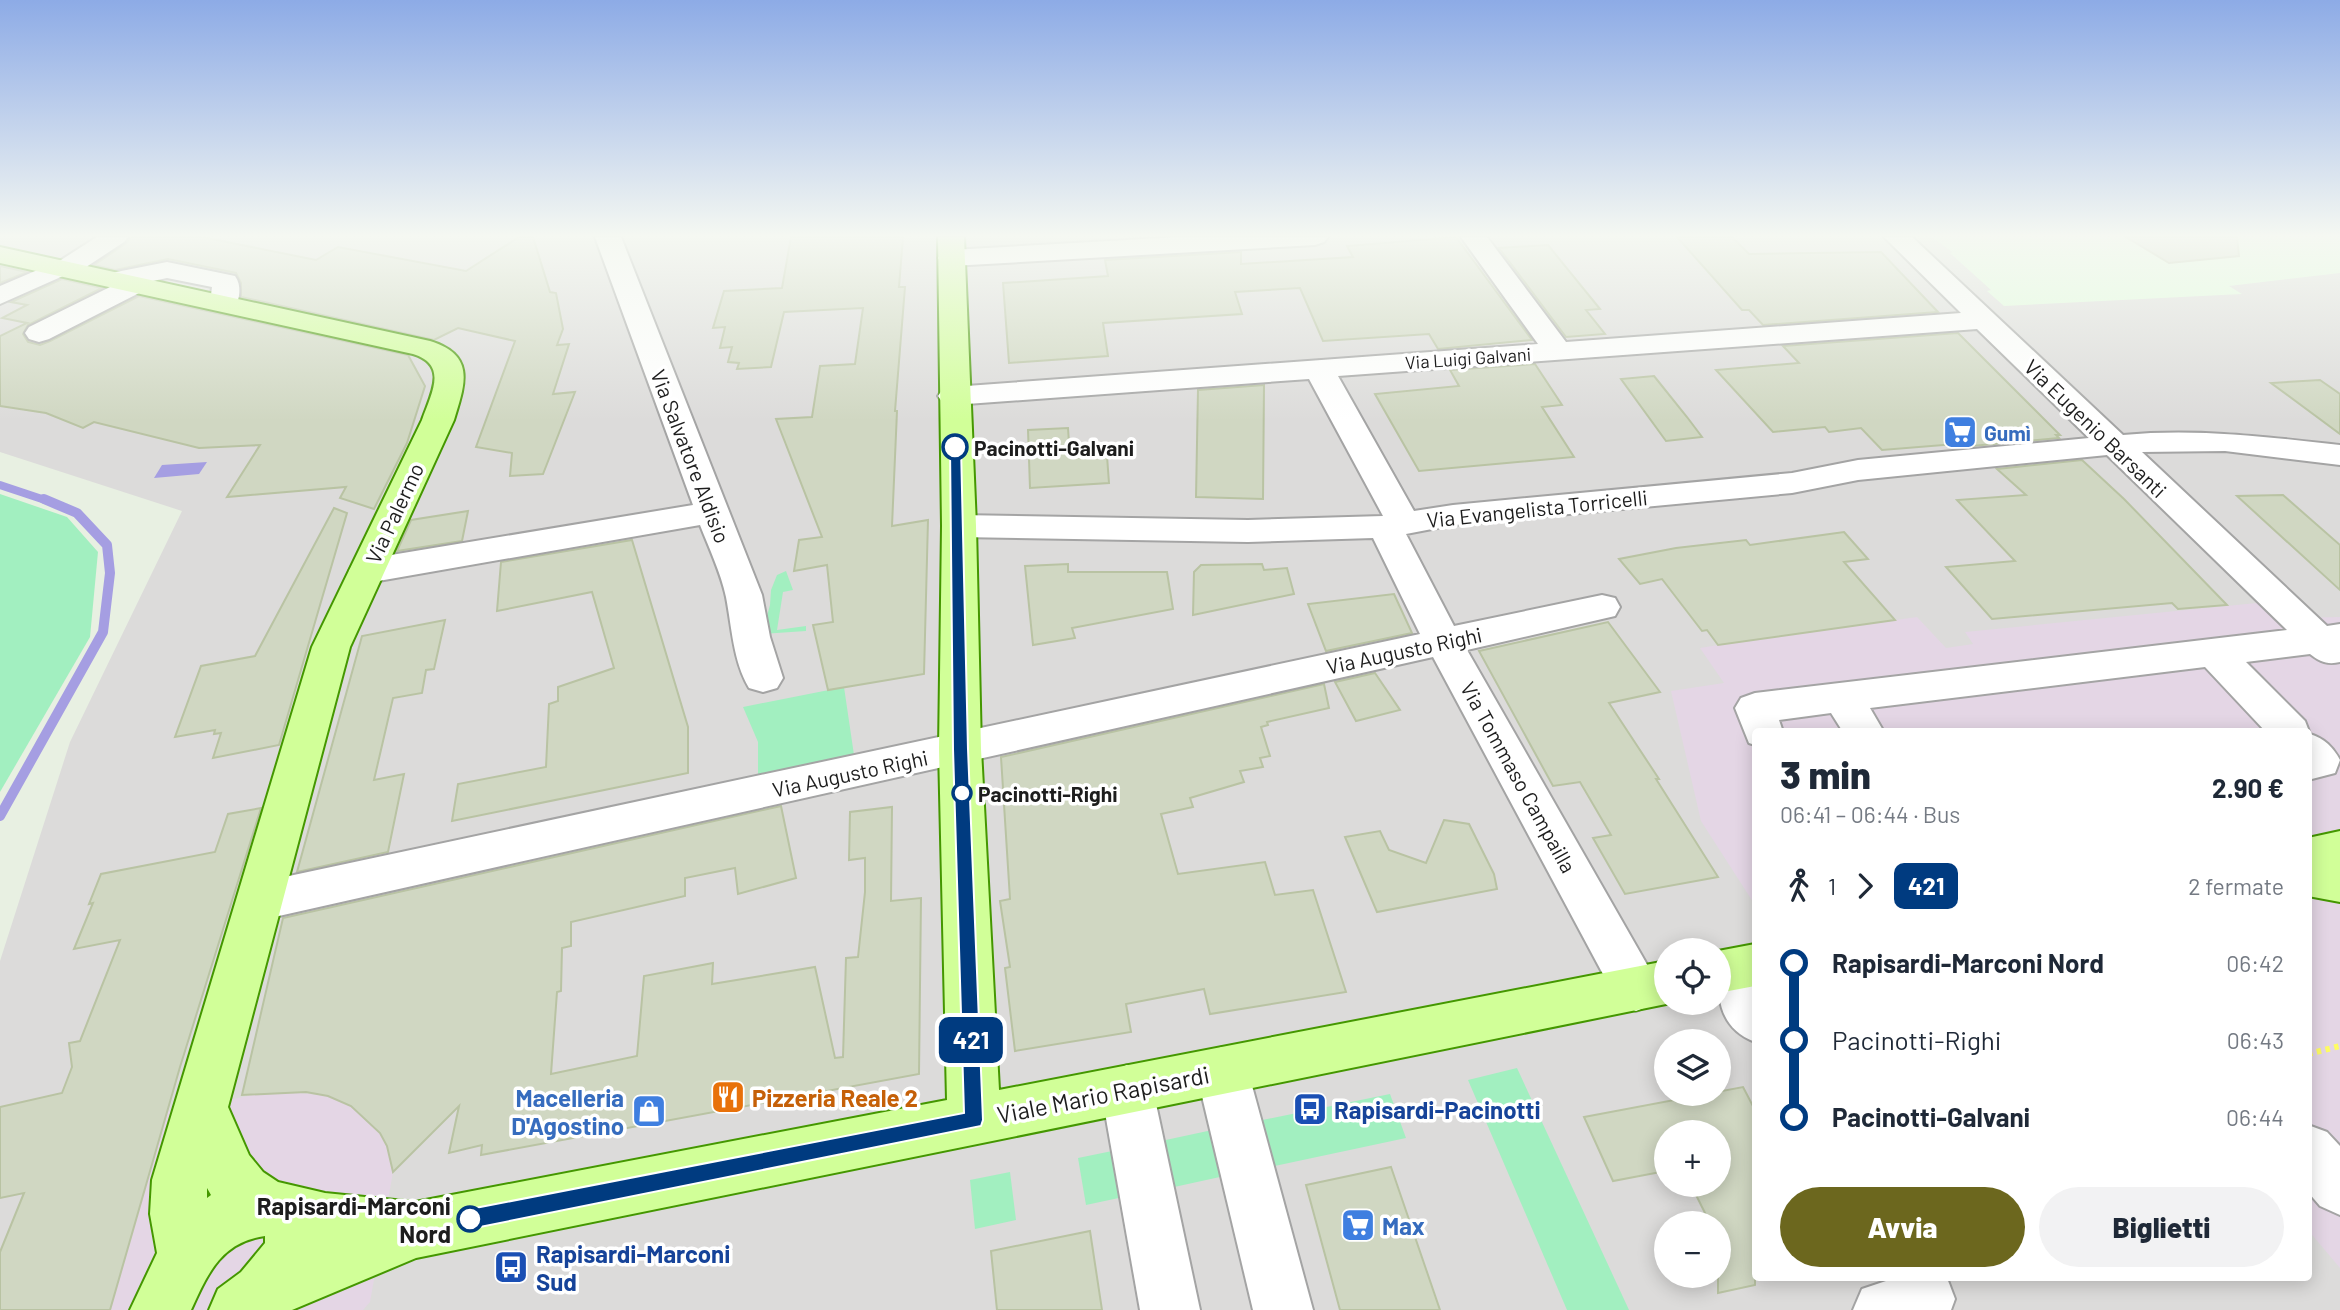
<!DOCTYPE html>
<html lang="it">
<head>
<meta charset="utf-8">
<style>
  :root { --surface:#fff; --page:#f2f2f3; --text:#1f2937; --muted:#747a83; --accent:#6c671e }
  body { margin:0; font-family:Barlow,sans-serif; background:var(--page); color:var(--text); height:100vh; display:flex; flex-direction:column; font-size:26px; white-space:nowrap }
  * { box-sizing:border-box; margin:0 }
  p { font-size:23px; color:var(--muted) }
  .icon { flex:none; width:38px; height:38px; fill:none; stroke:currentColor; stroke-width:2; stroke-linecap:round; stroke-linejoin:round }
  .map { position:relative; flex:1; overflow:hidden }
  .details { position:absolute; left:1752px; top:728px; width:560px; height:553px; display:flex; flex-direction:column; background:var(--surface); border-radius:7px; box-shadow:0 4px 18px #0003 }
  .details>* { flex:none }
  .badge { padding:0 14px; border-radius:10px; font-size:24px; line-height:46px }
  .controls { position:absolute; left:1654px; top:938px; display:grid; gap:14px }
  .controls a { display:grid; place-items:center; width:77px; height:77px; border-radius:50%; background:var(--surface); box-shadow:0 4px 18px #0003; font-size:35px }
  .map>.badge { position:absolute; translate:-50% -50%; box-shadow:0 0 0 4px #fff }
  .legs { display:flex; align-items:center; gap:10px; height:77px; padding:0 28px; font-size:23px }
  .legs p { margin-inline-start:auto }
  .headline { display:flex; align-items:center; justify-content:space-between; height:119px; padding:0 28px }
  h1 { font-size:38px; font-weight:800; line-height:52px }
  .button { display:flex; gap:14px; margin-top:auto; padding:14px 28px }
  .button a { flex:1; height:80px; border-radius:42px; background:var(--accent); color:#fff; font-size:28px; font-weight:800; line-height:80px; text-align:center }
  .button a+a { background:var(--page); color:var(--text) }
  ul { padding:0 28px; list-style:none }
  li { display:flex; align-items:center; gap:24px; height:77px; font-size:26px }
  li i { display:grid; place-items:center; width:10px; height:100%; margin:0 9px; background:currentColor }
  li i::after { content:''; width:18px; height:18px; margin:-9px; border:5px solid; border-radius:50%; background:var(--surface) }
  li p { margin-inline-start:auto }
  li:first-child i { background:linear-gradient(#0000 50%,currentColor 0) }
  li:last-child i { background:linear-gradient(currentColor 50%,#0000 0) }
  .map>svg:first-child { display:block }
  .residential { fill:#dcdbda; fill-rule:evenodd }
  .education { fill:#e0ffdc }
  .grass { fill:#a2efc0 }
  .plaza { fill:#e4d6e5 }
  .water { fill:#a59ee2 }
  .lines { fill:none; stroke-linecap:round; stroke-linejoin:round }
  .stream-far1 { stroke:#a59ee2; stroke-width:8 }
  .stream { stroke:#a59ee2; stroke-width:10 }
  .building { fill:#d0d7c2; stroke:#b9c3a3; stroke-width:2 }
  .minor-casing { stroke:#a4a4a4; stroke-width:4 }
  .major-casing { stroke:#449700; stroke-width:4 }
  .path { stroke:#fffc64; stroke-width:6; stroke-dasharray:4.5 4.5; stroke-linecap:butt }
  .minor { fill:#fff; fill-rule:evenodd }
  .major { fill:#d1ff98; fill-rule:evenodd }
  .line-1 { fill:#003b80; stroke:#fff; stroke-width:2 }
  .stop-1-dot { fill:#fff; stroke:#003b80; stroke-width:3.5 }
  .labels { text-anchor:middle; dominant-baseline:central; stroke-width:7; stroke-linejoin:round; paint-order:stroke }
  .far-street-label { font-size:18px; fill:#1d1d1d; stroke:#fff }
  .street-label { font-size:21px; fill:#1d1d1d; stroke:#fff }
  .shop-label { font-size:21px; font-weight:bold; fill:#366cbe; stroke:#fff; text-anchor:start }
  .stop-label { font-size:21px; font-weight:bold; fill:#1d1d1d; stroke:#fff; text-anchor:start }
  .near-street-label { font-size:24px; fill:#1d1d1d; stroke:#fff }
  .near-shop-label { font-size:24px; font-weight:bold; fill:#366cbe; stroke:#fff; text-anchor:end }
  .near-food-label { font-size:24px; font-weight:bold; fill:#c56008; stroke:#fff; text-anchor:start }
  .near-transit-label { font-size:24px; font-weight:bold; fill:#164399; stroke:#fff; text-anchor:start }
  .near-stop-label { font-size:24px; font-weight:bold; fill:#1d1d1d; stroke:#fff; text-anchor:end }
</style>
</head>
<body>
<div class="map">
<svg width="2340" height="1310" viewBox="0 0 2340 1310">
  <rect width="100%" height="100%" fill="#e8f0e2"/>
  <!-- residential -->
  <path class="residential" d="M0 237H2340V1310H0V961L70 742 182 511 0 452ZM1755 732H2308V1278H1755ZM1666 950H1718V1003H1666ZM1666 1041H1718V1094H1666ZM1666 1132H1718V1185H1666ZM1666 1223H1718V1276H1666Z"/>
  <!-- education -->
  <path class="education" d="M1932 237H2340V273L2229 286 2242 294 2004 306 1987 291 1991 290 1950 253 1952 252Z"/>
  <!-- grass -->
  <g class="grass">
    <path d="M0 494 67 517 98 552 90 637 0 792Z"/>
    <path d="M786 571 793 590 783 592 777 630 806 626V631L762 634 770 605 771 590 777 575Z"/>
    <path d="M844 687 854 755 758 776V742L743 707Z"/>
    <path d="M1517 1068 1629 1310H1567L1468 1080Z"/>
    <path d="M1390 1094 1406 1138 1260 1169 1248 1123Z"/>
    <path d="M1217 1129 1229 1175 1156 1191 1147 1144Z"/>
    <path d="M1117 1150 1128 1196 1086 1205 1078 1158Z"/>
    <path d="M1010 1172 1016 1220 975 1229 970 1180Z"/>
  </g>
  <!-- plaza -->
  <g class="plaza">
    <path d="M2277 601 2295 618 2340 617V1268L2308 1230V732H1755V905L1701 821 1671 691 1724 683 1700 648 1718 645 1917 617 1946 648 1973 644 1965 632Z"/>
    <path d="M290 1092 328 1096 351 1106 380 1133 387 1146 393 1172 370 1302 363 1310H110L167 1112 258 1094Z"/>
  </g>
  <!-- water -->
  <path class="water" d="M207 462 199 474 154 478 162 465Z"/>
  <g class="lines">
    <!-- stream-far1 -->
    <path class="stream-far1" d="M0 485 48 501"/>
    <!-- stream -->
    <path class="stream" d="M0 816 103 632 110 573 107 545 77 513 44 499"/>
  </g>
  <!-- building -->
  <g class="building">
    <path d="M131 237H202L316 260 338 247 466 271 519 237H533L550 292 556 293 563 329 557 345 569 344 553 394 575 392 543 474 510 476 512 453 476 447 515 341 458 328 434 340 241 297V283L236 273 168 259 115 270 94 265 125 244Z"/>
    <path d="M791 237H903L899 287H905L895 411H897L892 526 928 520 924 674 828 690 813 625 833 622 827 565 794 571 799 540 822 537 776 419 812 417 820 366 855 364 863 308 784 312 771 367 737 369 739 363 728 362 732 347 720 348 725 327 713 328 724 291 782 288Z"/>
    <path d="M1456 237 1532 340 1438 349 1429 334 1323 341 1300 288 1235 292 1242 314 1103 323 1108 356 1009 363 1003 283 1108 276 1105 260 1241 252V264L1353 257 1347 246Z"/>
    <path d="M1677 237H1732L1749 254 1881 252 1938 312 1763 325 1749 310H1742Z"/>
    <path d="M2126 237H2237L2239 256 2169 263Z"/>
    <path d="M1548 245 1600 309 1586 310 1605 334 1566 337 1499 248Z"/>
    <path d="M0 266 27 272 0 283Z"/>
    <path d="M62 279 102 288 28 325 23 334 28 342 40 345 50 341 139 296 408 355 425 386 407 443 374 509 340 498 346 487 227 497 260 445 199 448 94 422 83 428 46 413 0 406V336L27 323 2 318 27 305 11 302Z"/>
    <path d="M1958 333 2060 435H2056L2059 438 1972 446 1968 443 1882 450 1861 428 1829 432 1825 427 1773 432 1716 370 1799 363 1783 346Z"/>
    <path d="M1535 364 1562 405 1542 407 1574 457 1419 471 1375 394 1459 386 1450 370Z"/>
    <path d="M1654 376 1687 417 1702 437 1666 441 1621 379Z"/>
    <path d="M2320 380 2340 394V434L2271 383Z"/>
    <path d="M1264 385 1263 499 1196 497 1198 390Z"/>
    <path d="M1068 428 1070 458 1107 456 1109 483 1030 488 1028 430Z"/>
    <path d="M2082 460 2124 499 2227 605 2178 609 2172 603 1992 619 1946 567 2015 561 1957 500 2026 495 1997 469Z"/>
    <path d="M2283 495 2340 545V590L2237 496Z"/>
    <path d="M334 508 347 513 279 745 213 758 221 733 214 734 215 730 175 737 201 666 255 656Z"/>
    <path d="M468 511 462 541 397 551 411 520Z"/>
    <path d="M1844 532 1868 559 1844 562 1895 620 1718 645 1707 630 1702 631 1662 579 1640 584 1619 559 1676 548 1746 540 1750 545Z"/>
    <path d="M632 540 688 727V773L452 821 458 784 546 767 549 704 558 701V687L614 668 592 592 497 611 501 562Z"/>
    <path d="M1068 564V572H1167L1173 609 1072 628 1075 638 1033 645 1025 566Z"/>
    <path d="M1262 564 1264 570 1287 568 1294 594 1193 615 1194 572 1201 565Z"/>
    <path d="M1394 594 1412 633 1326 651 1308 604Z"/>
    <path d="M445 620 434 669 426 670 422 693 393 698 374 780 404 774 388 852 297 872 362 636Z"/>
    <path d="M1608 622 1660 692 1609 703 1659 779H1656L1718 877 1625 894 1593 838 1611 835 1580 782 1553 786 1479 651Z"/>
    <path d="M1375 673 1400 710 1356 721 1335 682Z"/>
    <path d="M1324 684 1329 708 1267 722 1268 725 1261 727 1270 756 1260 758 1263 767 1240 771 1244 782 1190 798 1193 807 1161 814 1178 874 1265 862 1275 895 1313 890 1346 992 1210 1014 1204 989 1126 1004 1131 1032 1015 1051 1005 968 1010 967 1000 901 1010 899 1001 757Z"/>
    <path d="M781 806 796 878 738 894 735 868 685 878V896L571 922V946L562 948 561 991 557 992 551 1074 637 1056 644 976 713 963 712 984 815 967 835 1058 843 1057 846 958 858 957 865 892V858L849 860 850 812 892 807 891 901 921 898 919 1074 481 1155 482 1145 449 1153 459 1106 393 1172 387 1146 380 1133 351 1106 328 1096 306 1092 242 1095 283 918Z"/>
    <path d="M261 808 180 1067 110 1310H0V1252L24 1193 0 1198V1107L62 1093 72 1067 69 1043 80 1041 120 940 74 949 93 903 89 904 101 874 215 852 228 814Z"/>
    <path d="M1444 820 1469 824 1494 874 1497 889 1377 912 1345 837 1380 831 1389 850 1426 863Z"/>
    <path d="M1743 1087 1755 1110V1285L1718 1293V1223H1710L1691 1185H1718V1132H1666V1171L1613 1181 1584 1117Z"/>
    <path d="M1391 1167 1440 1310H1340L1306 1185Z"/>
    <path d="M1090 1231 1102 1310H997L991 1251Z"/>
  </g>
  <g class="lines">
    <!-- minor casing -->
    <g class="minor-casing">
      <g id="minor">
        <path d="M97 237H128L124 242 74 275 63 276 0 304V286L61 260Z"/>
        <path d="M595 237H621L762 595 770 637 783 678 777 688 763 692 749 688C733 661 732 628 726 597 721 573 709 548 700 525L367 583 354 579 349 571 354 563 367 559 693 505Z"/>
        <path d="M1180 237H1328L1324 242 1315 245 951 266 942 264 938 258 942 252 951 250Z"/>
        <path d="M1461 237H1487L1566 342 1961 313 1884 237H1912L2123 435C2197 428 2267 437 2340 445V465L2225 451 2142 452 2327 626 2340 624V662C2328 665 2320 662 2310 654L2246 662 2305 721 2310 734C2325 739 2333 747 2340 760L2335 773 2308 780V732H2266L2205 667 1870 708 1884 732H1843L1831 713 1779 720 1783 732H1755V745L1749 743 1735 708 1741 698 1755 693 2287 630 2107 455 1858 480 1792 493 1453 525 1406 534 1454 626 1602 595 1615 598 1620 607 1615 616 1467 650 1661 989 1653 1004 1636 1011 1619 1004 1433 657 261 920 245 915 238 901 245 887 261 882 1420 634 1373 538 1248 542 959 537 947 534 942 526 947 518 959 515 1248 520 1383 516 1309 379 953 405 942 402 938 396 942 390 953 387 1538 344ZM1977 329 2089 438 1858 460 1792 473 1453 505 1414 511 1338 376Z"/>
        <path d="M167 262 235 276C242 285 240 300 234 309L224 311 214 309 210 303 212 287 167 278 148 282 149 284 145 290 49 339 39 342 29 339 25 333 29 327 110 287 102 280 106 274Z"/>
        <path d="M1726 950 1743 956 1755 975V1042C1714 1026 1718 990 1718 953Z"/>
        <path d="M1222 1047 1240 1054 1248 1071 1313 1310H1253L1196 1071 1204 1054Z"/>
        <path d="M1127 1065 1145 1073 1153 1090 1200 1310H1140L1101 1090 1109 1073Z"/>
        <path d="M2308 1125 2327 1132 2340 1146V1215L2320 1206 2308 1192Z"/>
        <path d="M1895 1278H1947L1955 1299 1951 1310H1853L1862 1289Z"/>
      </g>
    </g>
    <!-- major casing -->
    <g class="major-casing">
      <g id="major">
        <path d="M938 237H964L976 526 981 749 999 1090 1666 961V1003H1671L416 1258 292 1310H209L218 1289 241 1272 265 1243V1236C221 1242 208 1273 191 1310H130L157 1253 150 1214 152 1180 312 647 422 420C431 394 449 365 413 354L0 263V247L430 341C476 355 465 384 454 420L350 647 228 1107 249 1155 263 1172 278 1182 325 1193 415 1202 947 1100 939 749 942 526ZM207 1188 211 1195 207 1198Z"/>
        <path d="M2340 831V902L2308 896V838Z"/>
        <path d="M1755 944V986L1718 993V951Z"/>
      </g>
    </g>
    <!-- path -->
    <path class="path" d="M2308 1054 2340 1046"/>
    <!-- minor -->
    <use href="#minor" class="minor"/>
    <!-- major -->
    <use href="#major" class="major"/>
  </g>
  <!-- sky -->
  <linearGradient id="sky" x2="0" y2="1"><stop stop-color="#8dabe6"/><stop offset="0.56" stop-color="#f5f8f2"/><stop offset="1" stop-color="#f5f8f2" stop-opacity="0"/></linearGradient>
  <rect width="2340" height="421" fill="url(#sky)"/>
  <!-- line-1 -->
  <path class="line-1" d="M955 443 961 447 968 749 983 1120 981 1126 470 1229 462 1226 460 1219 462 1212 470 1209 964 1113 953 749 950 447Z"/>
  <!-- icons -->
  <defs>
    <g id="supermarket-square" transform="scale(1.75)"><rect x="-9" y="-9" width="18" height="18" rx="4" fill="#3f7fe0" stroke="#fff"/><path d="M-6-5.5h2.5l.6 2H6L4.5 2H-2.5L-4.4-4H-6ZM-1.5 3.2a1.3 1.3 0 1 0 .1 0ZM3 3.2a1.3 1.3 0 1 0 .1 0Z" fill="#fff"/></g>
    <g id="restaurant-square" transform="scale(1.75)"><rect x="-9" y="-9" width="18" height="18" rx="4" fill="#e8710a" stroke="#fff"/><path d="M-5-6h1v4h1v-4h1v4h1v-4h1v5L-1.5 .5V6h-2V.5L-5-1ZM5-6V6H3V1.5H1.5Q1.5-4 5-6Z" fill="#fff"/></g>
    <g id="bus-square" transform="scale(1.75)"><rect x="-9" y="-9" width="18" height="18" rx="4" fill="#1a4fb4" stroke="#fff"/><path d="M-5-6H5V4H4V6H2V4H-2V6H-4V4H-5ZM-3.5-4V0h7V-4ZM-3.5 1.2v1.5H-2V1.2ZM2 1.2v1.5H3.5V1.2Z" fill="#fff"/></g>
    <g id="shop-square" transform="scale(1.75)"><rect x="-9" y="-9" width="18" height="18" rx="4" fill="#3f7fe0" stroke="#fff"/><path d="M-5-2.5h2.3a2.7 3.5 0 0 1 5.4 0H5L5.5 6h-11ZM-1.5-2.5h3a1.5 2.3 0 0 0-3 0Z" fill="#fff"/></g>
  </defs>
  <g fill-rule="evenodd">
    <use href="#supermarket-square" x="1960" y="432"/>
    <use href="#restaurant-square" x="728" y="1097"/>
    <use href="#bus-square" x="1310" y="1109"/>
    <use href="#shop-square" x="649" y="1111"/>
    <use href="#supermarket-square" x="1358" y="1225"/>
    <use href="#bus-square" x="511" y="1267"/>
  </g>
  <!-- markers -->
  <g class="stop-1-dot">
    <circle cx="955" cy="447" r="12"/>
    <circle cx="962" cy="793" r="9"/>
    <circle cx="470" cy="1219" r="12"/>
  </g>
  <g class="labels">
    <!-- far-street labels -->
    <g class="far-street-label">
      <text transform="translate(1468 358) rotate(-4)">Via Luigi Galvani</text>
    </g>
    <!-- street labels -->
    <g class="street-label">
      <text transform="translate(2096 428) rotate(44)">Via Eugenio Barsanti</text>
      <text transform="translate(691 456) rotate(69)">Via Salvatore Aldisio</text>
      <text transform="translate(1537 508) rotate(-6)">Via Evangelista Torricelli</text>
      <text transform="translate(394 513) rotate(-65)">Via Palermo</text>
      <text transform="translate(1404 650) rotate(-12)">Via Augusto Righi</text>
      <text transform="translate(850 773) rotate(-12)">Via Augusto Righi</text>
      <text transform="translate(1519 777) rotate(61)">Via Tommaso Campailla</text>
    </g>
    <!-- shop labels -->
    <g class="shop-label">
      <text x="1984" y="432">Gumì</text>
    </g>
    <!-- stop labels -->
    <g class="stop-label">
      <text x="974" y="447">Pacinotti-Galvani</text>
      <text x="978" y="793">Pacinotti-Righi</text>
    </g>
    <!-- near-street labels -->
    <g class="near-street-label">
      <text transform="translate(1103 1094) rotate(-11)">Viale Mario Rapisardi</text>
    </g>
    <!-- near-shop labels -->
    <g class="near-shop-label">
      <text x="624" y="1097">Macelleria<tspan x="624" dy="28">D'Agostino</tspan></text>
      <text x="1382" y="1225" text-anchor="start">Max</text>
    </g>
    <!-- near-food labels -->
    <g class="near-food-label">
      <text x="752" y="1097">Pizzeria Reale 2</text>
    </g>
    <!-- near-transit labels -->
    <g class="near-transit-label">
      <text x="1334" y="1109">Rapisardi-Pacinotti</text>
      <text x="536" y="1253">Rapisardi-Marconi<tspan x="536" dy="28">Sud</tspan></text>
    </g>
    <!-- near-stop labels -->
    <g class="near-stop-label">
      <text x="451" y="1205">Rapisardi-Marconi<tspan x="451" dy="28">Nord</tspan></text>
    </g>
  </g>
</svg>
<div class="controls">
<a><svg class="icon" aria-label="locate" viewBox="0 0 24 24"><circle cx="12" cy="12" r="6"/><path d="M12 2v4M12 18v4M2 12h4M18 12h4"/></svg></a>
<a><svg class="icon" aria-label="layers" viewBox="0 0 24 24"><path d="M12 4l9 5-9 5-9-5zM3 14l9 5 9-5"/></svg></a>
<a>+</a>
<a>−</a>
</div>
<b class="badge" style="left:971px;top:1040px;background:#003b80;color:#fff">421</b>
<section class="details">
<div class="headline"><div><h1>3 min</h1><p>06:41 – 06:44 · Bus</p></div><b>2.90 €</b></div>
<div class="legs"><svg class="icon" aria-label="walk" viewBox="0 0 24 24"><circle cx="13" cy="4" r="2"/><path d="M13 8l-2 6 4 7M11 14l-3 7M7 12l3-4h3l4 4"/></svg>1<svg class="icon" aria-label="forward" viewBox="0 0 24 24"><path d="M9 5l7 7-7 7"/></svg><b class="badge" style="background:#003b80;color:#fff">421</b><p>2 fermate</p></div>
<ul>
<li><i style="color:#003b80"></i><b>Rapisardi-Marconi Nord</b><p>06:42</p></li>
<li><i style="color:#003b80"></i><span>Pacinotti-Righi</span><p>06:43</p></li>
<li><i style="color:#003b80"></i><b>Pacinotti-Galvani</b><p>06:44</p></li>
</ul>
<div class="button"><a>Avvia</a><a>Biglietti</a></div>
</section>
</div>
</body>
</html>
